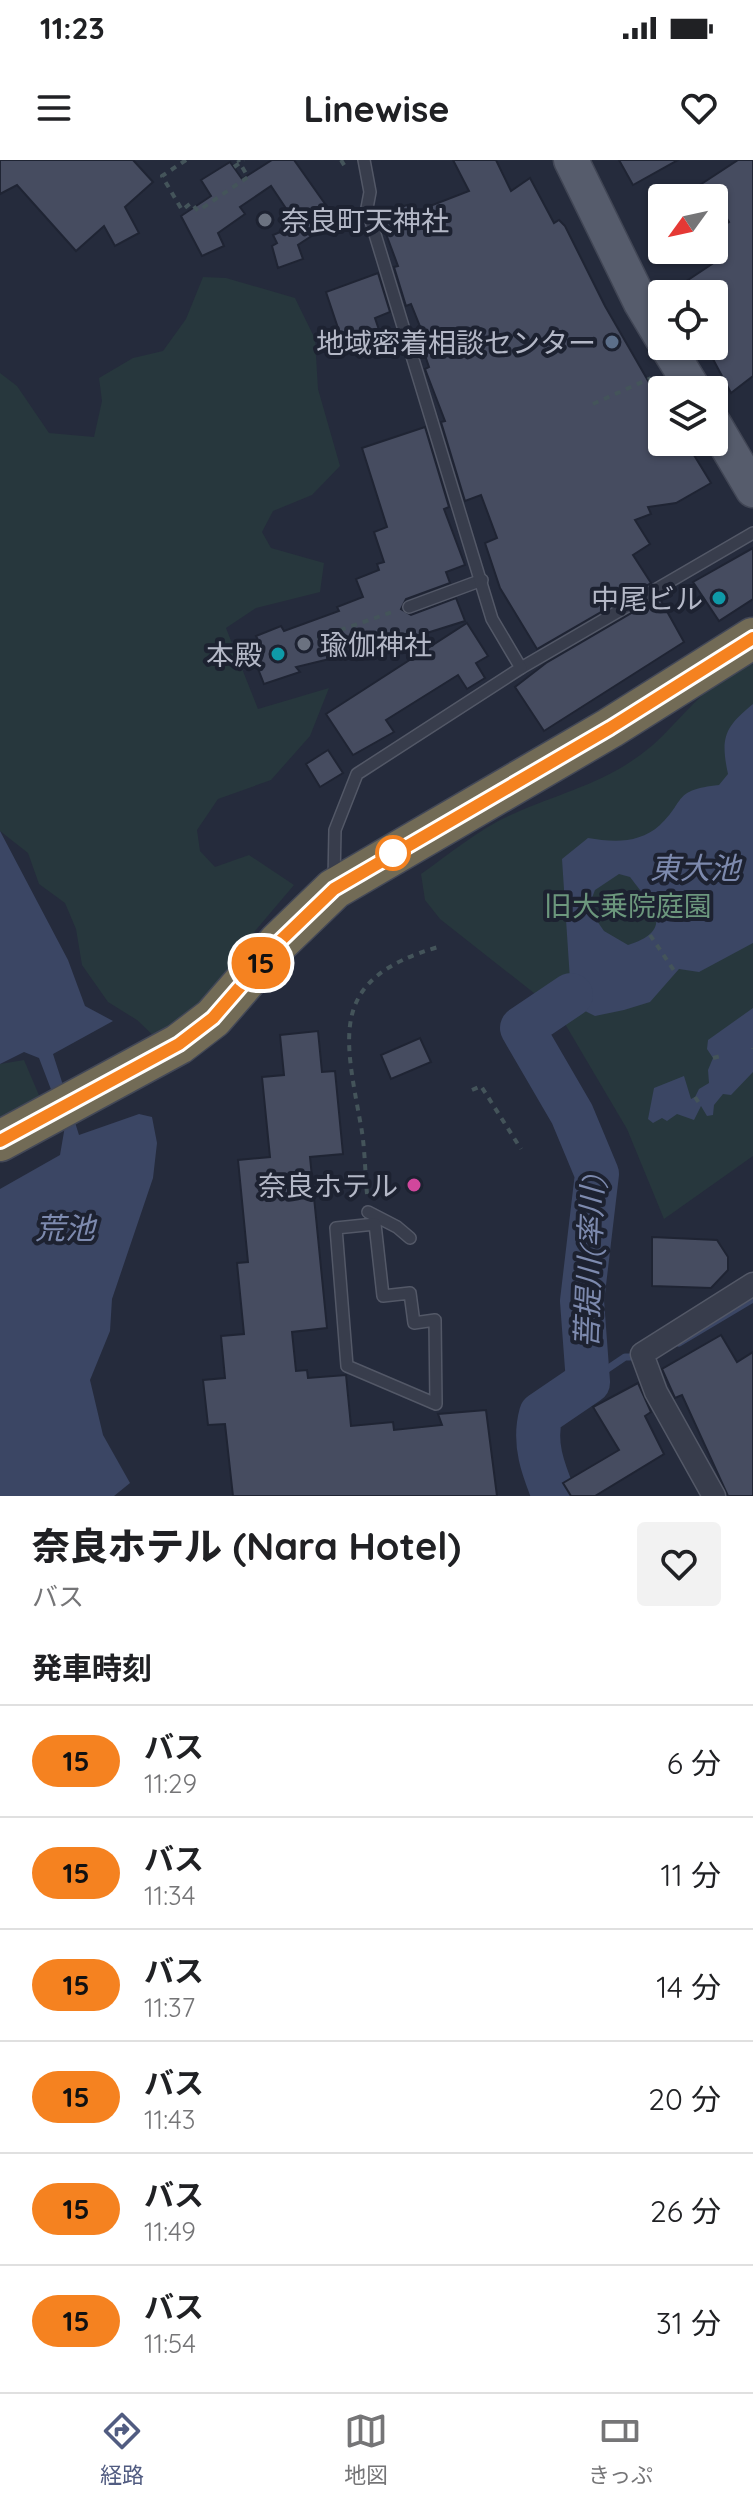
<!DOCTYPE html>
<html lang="ja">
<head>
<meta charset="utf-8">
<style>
  :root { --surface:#fff; --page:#f2f2f2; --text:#202124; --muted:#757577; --line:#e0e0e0; --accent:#515c81 }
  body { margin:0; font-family:Quicksand,"Noto Sans JP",sans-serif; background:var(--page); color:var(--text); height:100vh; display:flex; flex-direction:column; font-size:30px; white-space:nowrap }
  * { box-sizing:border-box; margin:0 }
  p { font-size:26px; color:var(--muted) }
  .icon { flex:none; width:44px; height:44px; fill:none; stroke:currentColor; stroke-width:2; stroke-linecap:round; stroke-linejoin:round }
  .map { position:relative; height:1336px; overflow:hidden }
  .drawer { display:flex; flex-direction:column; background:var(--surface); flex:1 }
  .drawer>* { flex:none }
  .badge { padding:0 16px; border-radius:26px; font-size:28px; line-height:52px }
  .needle { width:52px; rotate:237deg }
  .tools { position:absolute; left:648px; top:24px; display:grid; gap:16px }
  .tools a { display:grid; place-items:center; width:80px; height:80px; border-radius:8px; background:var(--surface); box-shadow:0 2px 6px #0004; font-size:40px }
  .map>.badge { position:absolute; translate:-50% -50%; box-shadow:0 0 0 4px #fff }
  h2 { padding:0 32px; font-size:30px; line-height:72px }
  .round { display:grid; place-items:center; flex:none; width:84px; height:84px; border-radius:8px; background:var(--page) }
  .overview { display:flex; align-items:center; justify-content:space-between; height:136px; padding:0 32px }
  h1 { font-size:38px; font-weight:800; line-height:60px }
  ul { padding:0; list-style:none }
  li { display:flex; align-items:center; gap:24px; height:112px; padding:0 32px; border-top:2px solid var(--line) }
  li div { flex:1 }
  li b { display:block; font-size:30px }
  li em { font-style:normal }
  li .badge { min-width:88px; font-weight:700; text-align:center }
  .status { display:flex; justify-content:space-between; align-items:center; height:56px; padding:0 40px; background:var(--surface); direction:ltr }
  .status svg { height:22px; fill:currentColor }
  header { display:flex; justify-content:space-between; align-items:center; height:104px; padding:0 32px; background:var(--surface); font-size:36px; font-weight:800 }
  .tab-bar { display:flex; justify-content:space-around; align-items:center; height:112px; border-top:2px solid var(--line); background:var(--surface); font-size:22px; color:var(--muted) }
  .tab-bar a { display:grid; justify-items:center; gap:4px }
  .tab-bar .current { color:var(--accent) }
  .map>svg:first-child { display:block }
  .green { fill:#27373d }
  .water { fill:#3b4664; fill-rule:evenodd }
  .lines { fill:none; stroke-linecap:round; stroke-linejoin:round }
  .stream { stroke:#3b4664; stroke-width:7 }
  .river { stroke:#3b4664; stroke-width:44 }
  .building { fill:#464c60; stroke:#1f2433; stroke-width:2 }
  .lane-casing { stroke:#535867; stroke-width:14 }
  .street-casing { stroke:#535867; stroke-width:25 }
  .primary-casing { stroke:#414655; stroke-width:37 }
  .highway-casing { stroke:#434857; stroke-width:43 }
  .path { stroke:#44545a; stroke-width:4; stroke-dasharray:6 6; stroke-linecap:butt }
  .lane { stroke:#383d4c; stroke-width:11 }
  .street { stroke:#383d4c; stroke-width:22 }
  .primary { stroke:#565c6c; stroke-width:34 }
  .highway { stroke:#726b56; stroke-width:40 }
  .line-casing { stroke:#fff; stroke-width:18 }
  .line { stroke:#f58220; stroke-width:12 }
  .worship-dot { fill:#6b7280; stroke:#1d2231; stroke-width:3 }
  .service-dot { fill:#5c6f8a; stroke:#1d2231; stroke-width:3 }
  .culture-dot { fill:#0f9aa8; stroke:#1d2231; stroke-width:3 }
  .stop-dot { fill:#fff; stroke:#f58220; stroke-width:4 }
  .hotel-dot { fill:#d1479c; stroke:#1d2231; stroke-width:3 }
  .labels { text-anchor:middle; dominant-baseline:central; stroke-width:8; stroke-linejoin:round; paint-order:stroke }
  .poi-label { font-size:28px; fill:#b4b8c7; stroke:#1d2231; text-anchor:end }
  .park-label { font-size:28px; fill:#6c977d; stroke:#1d2231 }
  .water-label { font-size:30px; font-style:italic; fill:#7d8aae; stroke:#1d2231 }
</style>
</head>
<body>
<div class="status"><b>11:23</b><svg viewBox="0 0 49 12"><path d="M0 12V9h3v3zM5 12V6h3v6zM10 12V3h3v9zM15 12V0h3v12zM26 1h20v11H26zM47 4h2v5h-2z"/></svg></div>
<header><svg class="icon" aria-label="menu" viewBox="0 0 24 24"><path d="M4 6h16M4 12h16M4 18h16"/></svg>Linewise<svg class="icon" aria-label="heart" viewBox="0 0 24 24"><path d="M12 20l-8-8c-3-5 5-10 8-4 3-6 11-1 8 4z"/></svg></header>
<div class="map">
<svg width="753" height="1336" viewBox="0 0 753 1336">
  <rect width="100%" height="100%" fill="#252b3c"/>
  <!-- green -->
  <g class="green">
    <path d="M203 117 226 118 295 138 315 179 318 229 340 306 312 335 273 351 262 372 271 388 324 403 320 432 256 448 226 468 258 549 329 528 310 576 271 620 218 639 197 670 200 691 215 707 249 695 294 725 255 771 219 835 159 881 137 860 108 842 82 805 76 769 65 743 39 724 28 693 0 671V213L17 226 49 273 94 277 102 241 99 218 133 198 163 191 186 159Z"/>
    <path d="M753 504V996L664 1059 627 969 558 852 440 759 425 740 421 714C450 694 480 668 513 654 564 631 609 623 654 584 679 562 719 508 753 504Z"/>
    <path d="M24 900 41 940 0 963V904Z"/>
  </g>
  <!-- water -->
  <g class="water">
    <path d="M753 544V783L699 812 679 809 650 842 624 850 595 856 583 850 571 835 562 699 588 678C613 682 639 684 660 665 686 641 672 630 719 625L728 614C720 577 725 567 753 544ZM619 714 630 717C652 746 677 769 628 785L604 771 588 748 595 730Z"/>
    <path d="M0 671 68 800 85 846 113 861 53 894 79 975 139 954 152 957 157 983 153 1018 112 1139 110 1171 90 1220 103 1275 130 1323 114 1336H0V1029L60 995 65 966 39 898 24 892 0 904Z"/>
    <path d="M753 848V912L731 935 723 934 714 945 713 955 707 956 701 946 694 960 677 954 667 961 662 958 653 963 648 959 654 928 684 916 691 939 695 937 699 929 709 923 708 910 713 898 707 889 708 880Z"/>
  </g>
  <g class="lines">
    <!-- stream -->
    <g class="stream">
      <path d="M679 1183 753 1139"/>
      <path d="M588 1222 625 1197H638"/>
    </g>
    <!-- river -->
    <path class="river" d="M554 1336C543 1309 533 1283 541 1254L588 1222 582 1141 597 1014 572 954 522 868 571 835"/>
  </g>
  <!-- building -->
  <g class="building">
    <path d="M0 0H133L153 22 125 47 139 73 115 86 104 66 76 91 17 25 0 34Z"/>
    <path d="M272 0H294L330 51 326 53 335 50 339 58 298 85 303 99 278 108 272 86 277 83 273 75 297 65 271 26 240 47 245 54 218 73 224 86 202 96 181 56 211 36 201 20 230 2 242 19Z"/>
    <path d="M453 0H496L511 31 530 18 554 63 559 60 565 66 605 146 662 245V282H686L711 323 676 343 648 347 651 354 635 360 650 384 633 395 651 423 537 489 500 428 485 383 497 378 481 335 465 341 441 262 445 261 425 209 429 207 420 181 425 179 411 144 406 146 394 107 398 106 379 55 407 45 412 53 469 31Z"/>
    <path d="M619 0H678L633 25Z"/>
    <path d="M738 0H753V216L731 233 706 186H714V134H667L712 104 702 90H714V72L729 62 714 38H680Z"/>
    <path d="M378 113 390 152 375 158 380 173 344 186 326 132Z"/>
    <path d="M425 267 449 347 444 349 465 405 446 412 450 423 406 439 401 449 411 455 456 438 465 461 347 498 346 495 296 507 300 512 264 524 251 491 262 488 256 476 281 466 284 471 339 451 337 447 363 437 356 419 379 410 377 404 384 402 374 372 387 367 362 288Z"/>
    <path d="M753 388V439L719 461 693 422Z"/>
    <path d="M659 437 684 482 544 571 515 527 546 503Z"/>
    <path d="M467 463 488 496 476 503 485 518 467 529 458 515 386 560 394 572 353 595 326 554Z"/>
    <path d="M328 590 343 613 320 627 306 604Z"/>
    <path d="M318 871 322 912 335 911 343 994 310 997 327 1168 292 1172 296 1211 307 1210 308 1218 346 1215 351 1266 393 1262 394 1270 442 1265 438 1254 486 1250 497 1336H233L225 1264 208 1265 203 1220 225 1218 221 1176 244 1174 237 1103 248 1102 238 1000 270 997 262 917 284 915 280 875Z"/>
    <path d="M420 878 431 902 391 919 381 895Z"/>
    <path d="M652 1077 717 1080 728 1097V1110L711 1128 652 1126Z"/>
    <path d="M721 1175 737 1202 753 1192V1336H728L682 1235 675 1238 662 1209Z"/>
    <path d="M638 1223 651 1252 645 1256 664 1294 595 1336H571L563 1323 619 1290 593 1247Z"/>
  </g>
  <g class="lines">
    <!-- lane casing -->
    <g class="lane-casing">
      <g id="lane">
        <path d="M409 447 482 420"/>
        <path d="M521 508 753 373"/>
        <path d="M334 720 335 670 357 614 521 508 492 459 367 48 370 32 364 0"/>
        <path d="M368 1052 397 1067 410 1078"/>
        <path d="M375 1064 383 1136 410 1133 414 1163 435 1160 436 1244 347 1206 336 1068Z"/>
      </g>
    </g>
    <!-- street casing -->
    <g class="street-casing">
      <path id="street" d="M714 1336 656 1232 642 1194 753 1124"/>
    </g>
    <!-- primary casing -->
    <g class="primary-casing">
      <g id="primary">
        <path d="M571 0 641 143 662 178"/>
        <path d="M667 186 694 230"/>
        <path d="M714 264 753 330"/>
      </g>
    </g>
    <!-- highway casing -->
    <g class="highway-casing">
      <path id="highway" d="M0 981 179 884 213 858 278 783 334 729 610 568 753 478"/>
    </g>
    <!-- path -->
    <g class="path">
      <path d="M186 0 162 16 182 50 191 43 198 51 248 17 238 0"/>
      <path d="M341 0 347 10"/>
      <path d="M234 7 244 0"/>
      <path d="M593 244 651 218"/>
      <path d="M306 482 392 452"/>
      <path d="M650 775 675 812"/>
      <path d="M753 888V889"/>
      <path d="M713 898 721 896"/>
      <path d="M472 930 481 926 521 989"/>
      <path d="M695 937 701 946"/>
      <path d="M367 1034C365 1012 365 988 361 966 344 873 329 819 438 787"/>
    </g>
    <!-- lane -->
    <use href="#lane" class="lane"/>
    <!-- street -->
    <use href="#street" class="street"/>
    <!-- primary -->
    <use href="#primary" class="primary"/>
    <!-- highway -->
    <use href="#highway" class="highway"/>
  </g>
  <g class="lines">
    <!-- line casing -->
    <g class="line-casing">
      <path id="line" d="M0 981 179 884 213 858 278 783 334 729 610 568 753 478"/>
    </g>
    <!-- line -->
    <use href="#line" class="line"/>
  </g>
  <!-- markers -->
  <g class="worship-dot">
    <circle cx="265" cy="60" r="8"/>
    <circle cx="304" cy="484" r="8"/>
  </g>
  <circle class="service-dot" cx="612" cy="182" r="8"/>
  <g class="culture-dot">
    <circle cx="719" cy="438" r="8"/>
    <circle cx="278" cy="494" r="8"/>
  </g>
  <circle class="stop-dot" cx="393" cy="693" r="16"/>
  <circle class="hotel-dot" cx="414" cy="1025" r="8"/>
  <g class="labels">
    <!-- poi labels -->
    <g class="poi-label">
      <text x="281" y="60" text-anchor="start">奈良町天神社</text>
      <text x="596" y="182">地域密着相談センター</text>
      <text x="703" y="438">中尾ビル</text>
      <text x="320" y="484" text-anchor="start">瑜伽神社</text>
      <text x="262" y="494">本殿</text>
      <text x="398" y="1025">奈良ホテル</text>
    </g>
    <!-- park labels -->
    <g class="park-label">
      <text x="628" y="745">旧大乗院庭園</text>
    </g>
    <!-- water labels -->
    <g class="water-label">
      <text x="695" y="708">東大池</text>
      <text x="65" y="1068">荒池</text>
      <text transform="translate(589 1102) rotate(-88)">菩提川(率川)</text>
    </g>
  </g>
</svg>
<div class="tools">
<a><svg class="needle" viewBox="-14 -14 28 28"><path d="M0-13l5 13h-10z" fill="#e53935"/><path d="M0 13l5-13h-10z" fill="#757577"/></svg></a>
<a><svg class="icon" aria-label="locate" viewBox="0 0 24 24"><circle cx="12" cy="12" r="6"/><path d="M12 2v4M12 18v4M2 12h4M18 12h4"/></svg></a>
<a><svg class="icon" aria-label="layers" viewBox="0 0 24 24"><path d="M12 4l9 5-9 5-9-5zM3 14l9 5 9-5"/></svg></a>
</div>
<b class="badge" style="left:261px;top:803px;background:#f58220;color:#111">15</b>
</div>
<section class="drawer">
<div class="overview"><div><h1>奈良ホテル (Nara Hotel)</h1><p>バス</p></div><a class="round"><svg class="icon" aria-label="heart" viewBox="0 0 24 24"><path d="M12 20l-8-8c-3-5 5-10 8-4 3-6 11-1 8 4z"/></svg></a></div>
<h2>発車時刻</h2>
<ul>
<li><span class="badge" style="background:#f58220;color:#111">15</span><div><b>バス</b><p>11:29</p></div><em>6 分</em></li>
<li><span class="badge" style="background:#f58220;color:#111">15</span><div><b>バス</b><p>11:34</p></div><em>11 分</em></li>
<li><span class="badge" style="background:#f58220;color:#111">15</span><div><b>バス</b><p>11:37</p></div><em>14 分</em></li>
<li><span class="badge" style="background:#f58220;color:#111">15</span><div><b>バス</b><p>11:43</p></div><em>20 分</em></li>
<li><span class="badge" style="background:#f58220;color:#111">15</span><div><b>バス</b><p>11:49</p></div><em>26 分</em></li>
<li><span class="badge" style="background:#f58220;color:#111">15</span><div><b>バス</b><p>11:54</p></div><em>31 分</em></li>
</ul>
</section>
<nav class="tab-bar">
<a class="current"><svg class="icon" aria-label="directions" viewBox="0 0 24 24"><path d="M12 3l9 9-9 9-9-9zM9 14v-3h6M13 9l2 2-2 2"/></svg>経路</a>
<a><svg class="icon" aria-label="map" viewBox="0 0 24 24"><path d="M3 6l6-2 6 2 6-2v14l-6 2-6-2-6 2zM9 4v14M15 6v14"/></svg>地図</a>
<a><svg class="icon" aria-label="tickets" viewBox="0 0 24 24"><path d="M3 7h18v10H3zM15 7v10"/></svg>きっぷ</a>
</nav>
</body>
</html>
